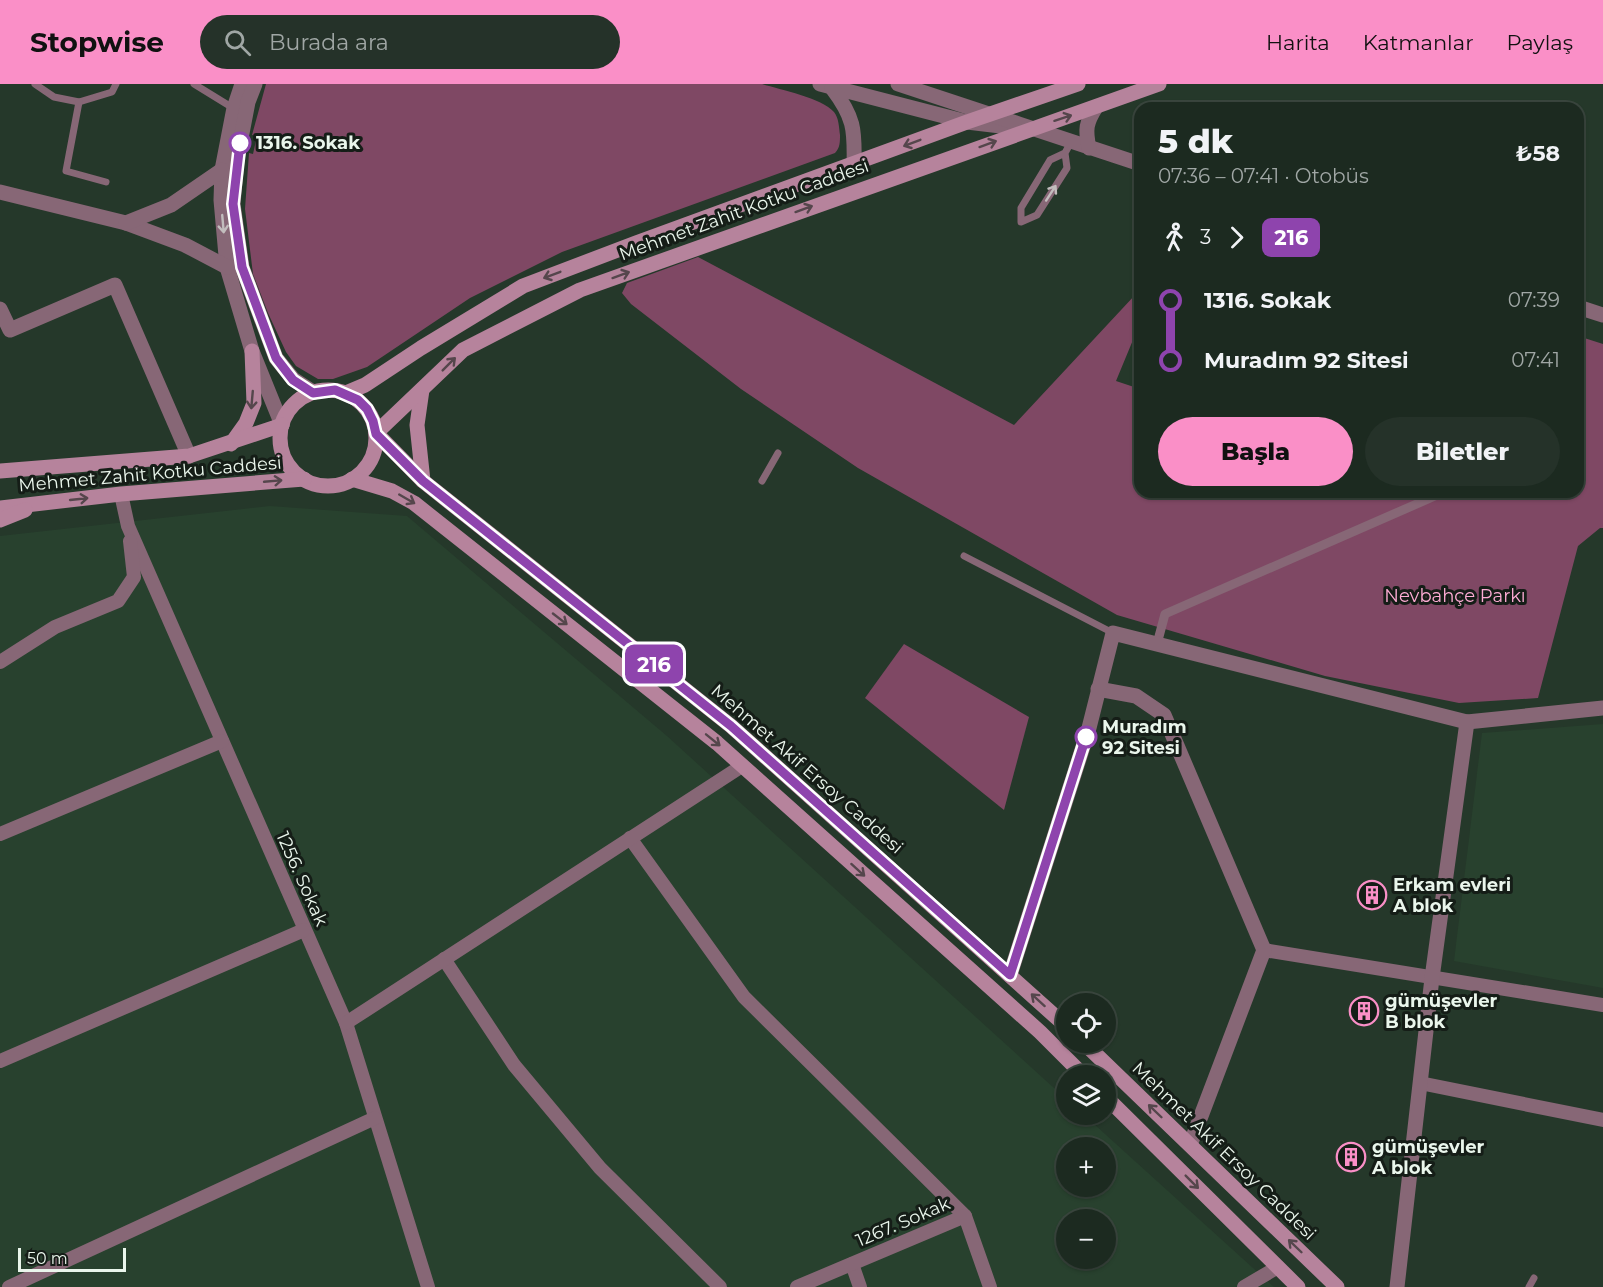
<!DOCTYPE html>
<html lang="tr">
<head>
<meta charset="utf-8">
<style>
  :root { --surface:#1c2a20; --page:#253229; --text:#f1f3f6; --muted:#a0a7a5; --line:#3a463e; --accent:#fa8fc7 }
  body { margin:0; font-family:Montserrat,sans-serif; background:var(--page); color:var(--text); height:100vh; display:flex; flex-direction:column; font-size:22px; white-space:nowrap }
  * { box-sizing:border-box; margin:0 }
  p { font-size:20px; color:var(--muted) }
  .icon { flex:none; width:33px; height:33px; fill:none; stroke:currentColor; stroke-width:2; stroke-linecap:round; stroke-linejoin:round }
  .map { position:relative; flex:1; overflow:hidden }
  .side { position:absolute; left:1134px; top:18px; width:450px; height:396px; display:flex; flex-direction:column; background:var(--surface); border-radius:18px; box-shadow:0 2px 4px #0004,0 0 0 2px var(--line) }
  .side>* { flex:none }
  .badge { padding:0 12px; border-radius:9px; font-size:21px; line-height:39px }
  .tools { position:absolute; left:1056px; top:909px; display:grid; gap:12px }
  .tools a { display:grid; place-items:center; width:60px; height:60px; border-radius:50%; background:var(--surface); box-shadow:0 2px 4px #0004,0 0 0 2px var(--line); font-size:30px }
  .scale { position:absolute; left:18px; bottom:15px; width:108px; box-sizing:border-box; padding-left:6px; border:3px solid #eaf6ec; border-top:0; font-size:16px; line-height:21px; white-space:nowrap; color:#eaf6ec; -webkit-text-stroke:4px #151d17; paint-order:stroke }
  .map>.badge { position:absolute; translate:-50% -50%; box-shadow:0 0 0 3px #fff }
  .legs { display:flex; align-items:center; gap:9px; height:66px; padding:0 24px; font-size:20px }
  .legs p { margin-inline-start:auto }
  .headline { display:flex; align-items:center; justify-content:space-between; height:102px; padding:0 24px }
  h1 { font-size:33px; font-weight:800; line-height:45px }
  .primary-button { display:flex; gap:12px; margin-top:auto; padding:12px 24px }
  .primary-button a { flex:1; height:69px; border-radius:36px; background:var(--accent); color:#111; font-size:24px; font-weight:800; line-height:69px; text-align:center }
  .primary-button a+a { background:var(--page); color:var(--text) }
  ul { padding:0 24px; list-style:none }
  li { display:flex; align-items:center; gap:21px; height:60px; font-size:22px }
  li i { display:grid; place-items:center; width:9px; height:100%; margin:0 8px; background:currentColor }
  li i::after { content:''; width:15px; height:15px; margin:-8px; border:4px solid; border-radius:50%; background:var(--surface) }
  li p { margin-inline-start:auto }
  li:first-child i { background:linear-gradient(#0000 50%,currentColor 0) }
  li:last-child i { background:linear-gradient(currentColor 50%,#0000 0) }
  header { display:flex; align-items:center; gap:36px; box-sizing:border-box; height:84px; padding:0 30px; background:var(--accent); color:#111 }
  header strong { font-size:28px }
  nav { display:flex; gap:33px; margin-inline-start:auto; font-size:21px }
  .search { width:420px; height:54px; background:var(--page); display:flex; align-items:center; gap:15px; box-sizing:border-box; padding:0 21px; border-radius:33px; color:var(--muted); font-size:22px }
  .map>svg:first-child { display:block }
  .built { fill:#28412e; fill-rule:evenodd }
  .green { fill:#7f4864 }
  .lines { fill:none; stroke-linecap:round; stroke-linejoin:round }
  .service { stroke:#876776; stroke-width:7 }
  .pedestrian { stroke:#876776; stroke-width:9 }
  .minor { stroke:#876776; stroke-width:14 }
  .tertiary { stroke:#876776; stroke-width:15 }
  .secondary { stroke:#b6839c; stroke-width:15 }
  .oneway { stroke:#55464c }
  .oneway2 { stroke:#c2bdbd }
  .line-1-casing { stroke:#fff; stroke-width:14 }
  .line-1 { stroke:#8e44ad; stroke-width:9 }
  .stop-1-dot { fill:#fff; stroke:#8e44ad; stroke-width:3 }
  .labels { text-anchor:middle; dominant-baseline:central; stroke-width:6; stroke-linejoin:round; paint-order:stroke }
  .stop-label { font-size:18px; font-weight:bold; fill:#eaf6ec; stroke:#151d17; text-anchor:start }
  .street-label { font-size:18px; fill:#eaf6ec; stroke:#151d17 }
  .park-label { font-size:18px; fill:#ffadd6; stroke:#151d17 }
  .poi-label { font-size:18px; font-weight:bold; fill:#eaf6ec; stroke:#151d17; text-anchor:start }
</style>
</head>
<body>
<header>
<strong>Stopwise</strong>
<div class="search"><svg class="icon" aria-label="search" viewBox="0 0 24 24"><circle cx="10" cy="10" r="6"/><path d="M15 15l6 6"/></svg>Burada ara</div>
<nav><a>Harita</a><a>Katmanlar</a><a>Paylaş</a></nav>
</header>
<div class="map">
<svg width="1603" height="1203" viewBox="0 0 1603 1203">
  <rect width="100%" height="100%" fill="#25382a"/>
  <!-- built -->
  <g class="built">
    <path d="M270 422 407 432 667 652 1066 1015V1030L1084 1031 1274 1203H0V452ZM1066 1064H1106V1102H1066ZM1066 1136H1106V1174H1066Z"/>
    <path d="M1603 640V904L1454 877 1482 649Z"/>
  </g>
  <!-- green -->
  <g class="green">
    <path d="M266 0H762C781 6 822 14 834 28 839 34 839 44 840 51 840 58 840 64 835 69L562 168 470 214 367 283 333 295H318L296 282 286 268 268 229 253 190 245 125 249 69 253 70 257 52 252 51Z"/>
    <path d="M698 173 1014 341 1135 211 1140 197V239L1116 297 1140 305V408H1578V252L1603 260V444H1600L1578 462 1538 614 1459 619 1325 592 1117 531 858 384 741 305 631 220 622 209 627 199Z"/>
    <path d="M904 560 1029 633 1004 726 865 614Z"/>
  </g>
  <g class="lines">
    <!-- service -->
    <g class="service">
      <path d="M35 0 54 13 79 18 112 8 116 0"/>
      <path d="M194 0 233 24"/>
      <path d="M79 18 66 87 106 98"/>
      <path d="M1065 69 1050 76 1021 124V138L1037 131 1067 84 1065 69 1071 58"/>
      <path d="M762 397 778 369"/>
      <path d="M964 472 1113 549"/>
      <path d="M1529 1203 1534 1194"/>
    </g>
    <!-- pedestrian -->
    <path class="pedestrian" d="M1157 560 1165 530 1444 408"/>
    <!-- minor -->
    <g class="minor">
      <path d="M121 410 128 442 346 939 428 1203"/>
      <path d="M0 578 55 543 118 517 134 493 130 457"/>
      <path d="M0 750 222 657"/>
      <path d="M630 754 744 913 965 1132"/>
      <path d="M1264 866 1603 921"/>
      <path d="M444 875 514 981 600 1084 720 1203"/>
      <path d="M346 939 742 682"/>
      <path d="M0 977 304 846"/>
      <path d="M1420 999 1603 1036"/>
      <path d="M852 1180 860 1203"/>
      <path d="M9 1203 375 1034"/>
      <path d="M797 1203 965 1132 990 1203"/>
      <path d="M1244 1203 1278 1183"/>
    </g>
    <!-- tertiary -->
    <g class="tertiary">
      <path d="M242 0 234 24 222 86 221 116 227 183 252 267 282 341"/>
      <path d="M255 0 248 18 237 75 233 120 242 183 276 274 293 295 313 308"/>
      <path d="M820 0 967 38 1009 43"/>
      <path d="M898 0C979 26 1059 54 1140 80"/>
      <path d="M832 4C854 33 855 45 854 81"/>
      <path d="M1089 64C1085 45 1086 39 1096 23"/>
      <path d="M0 108 126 139 185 161 227 183"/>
      <path d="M126 139 171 121 222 86"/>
      <path d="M1578 223 1603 231"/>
      <path d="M0 225 10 246 115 201 189 372"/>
      <path d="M1098 605 1136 612 1164 631 1264 866 1190 1061"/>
      <path d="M1010 891 1089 644 1113 549 1467 638 1603 624"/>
      <path d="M1397 1203 1432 894 1467 638"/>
    </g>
    <!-- secondary -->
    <g class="secondary">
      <path d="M422 306 417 341 423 397"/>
      <circle cx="328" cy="354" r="48"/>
      <path d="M346 309 365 301 421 264 523 202 636 159 967 38 1078 0"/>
      <path d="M376 349 423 397 731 642 1066 942"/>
      <path d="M376 349 463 266 580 206 1159 0"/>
      <path d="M231 360 246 339 254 319 252 267"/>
      <path d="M0 387 189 372 282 341"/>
      <path d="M352 395 392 407 414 419 717 659 1040 948 1084 992"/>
      <path d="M0 424 121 410 304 395"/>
      <path d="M0 436 25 426"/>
      <path d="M1083 958 1337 1203"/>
      <path d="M1106 1013 1298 1203"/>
    </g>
  </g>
  <!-- one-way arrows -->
  <defs><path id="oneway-shaft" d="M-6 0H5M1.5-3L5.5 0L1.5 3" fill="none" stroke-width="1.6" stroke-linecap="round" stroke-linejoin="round" transform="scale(1.5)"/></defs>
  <g class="oneway">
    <use href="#oneway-shaft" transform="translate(1063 34) rotate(-18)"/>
    <use href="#oneway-shaft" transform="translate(912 59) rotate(159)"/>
    <use href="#oneway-shaft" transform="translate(988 60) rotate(-20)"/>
    <use href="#oneway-shaft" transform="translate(804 125) rotate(-20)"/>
    <use href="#oneway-shaft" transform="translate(552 191) rotate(159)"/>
    <use href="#oneway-shaft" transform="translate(621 191) rotate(-20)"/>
    <use href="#oneway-shaft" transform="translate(449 280) rotate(-45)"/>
    <use href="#oneway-shaft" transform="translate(252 316) rotate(95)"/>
    <use href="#oneway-shaft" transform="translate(273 397) rotate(-5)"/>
    <use href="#oneway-shaft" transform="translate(79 415) rotate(-6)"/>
    <use href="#oneway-shaft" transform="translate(407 415) rotate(30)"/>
    <use href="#oneway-shaft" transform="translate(560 535) rotate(38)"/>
    <use href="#oneway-shaft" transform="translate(713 656) rotate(39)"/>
    <use href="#oneway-shaft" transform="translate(858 786) rotate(42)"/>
    <use href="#oneway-shaft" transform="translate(1038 916) rotate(-138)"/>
    <use href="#oneway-shaft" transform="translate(1155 1027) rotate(-136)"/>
    <use href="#oneway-shaft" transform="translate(1192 1098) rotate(45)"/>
    <use href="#oneway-shaft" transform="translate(1295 1162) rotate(-136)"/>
  </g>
  <g class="oneway2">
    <use href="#oneway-shaft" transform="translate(1051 109) rotate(-57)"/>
    <use href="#oneway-shaft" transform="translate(223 140) rotate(85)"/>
  </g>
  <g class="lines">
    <!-- line-1 casing -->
    <g class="line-1-casing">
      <path id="line-1" d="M240 59 233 120 242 183 276 274 293 296 313 309 335 306 358 316 367 325 373 337 376 350 423 397 731 642 1010 891 1086 653"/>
    </g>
    <!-- line-1 -->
    <use href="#line-1" class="line-1"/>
  </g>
  <!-- icons -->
  <defs>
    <g id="building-ring" transform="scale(1.5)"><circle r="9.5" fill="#151d17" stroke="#fa8fc7" stroke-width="1.5"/><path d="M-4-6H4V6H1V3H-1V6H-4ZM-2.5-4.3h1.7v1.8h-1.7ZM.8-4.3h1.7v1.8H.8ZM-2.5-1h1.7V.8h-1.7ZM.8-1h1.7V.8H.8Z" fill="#fa8fc7"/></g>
  </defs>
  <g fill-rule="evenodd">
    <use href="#building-ring" x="1372" y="811"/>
    <use href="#building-ring" x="1364" y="927"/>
    <use href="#building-ring" x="1351" y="1073"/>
  </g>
  <!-- markers -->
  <g class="stop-1-dot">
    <circle cx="240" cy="59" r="10"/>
    <circle cx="1086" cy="653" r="10"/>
  </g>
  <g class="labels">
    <!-- stop labels -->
    <g class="stop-label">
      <text x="256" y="59">1316. Sokak</text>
      <text x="1102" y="643">Muradım<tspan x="1102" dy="21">92 Sitesi</tspan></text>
    </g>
    <!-- street labels -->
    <g class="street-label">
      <text transform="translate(744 126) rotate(-20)">Mehmet Zahit Kotku Caddesi</text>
      <text transform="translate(150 390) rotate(-5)">Mehmet Zahit Kotku Caddesi</text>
      <text transform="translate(807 685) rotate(41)">Mehmet Akif Ersoy Caddesi</text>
      <text transform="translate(302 795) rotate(66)">1256. Sokak</text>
      <text transform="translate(1224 1067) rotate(44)">Mehmet Akif Ersoy Caddesi</text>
      <text transform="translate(903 1138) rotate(-23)">1267. Sokak</text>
    </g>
    <!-- park labels -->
    <g class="park-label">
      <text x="1455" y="512">Nevbahçe Parkı</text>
    </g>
    <!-- poi labels -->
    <g class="poi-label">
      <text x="1393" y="801">Erkam evleri<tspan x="1393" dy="21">A blok</tspan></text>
      <text x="1385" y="917">gümüşevler<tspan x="1385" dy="21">B blok</tspan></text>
      <text x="1372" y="1063">gümüşevler<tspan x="1372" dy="21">A blok</tspan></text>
    </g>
  </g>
</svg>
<div class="tools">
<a><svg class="icon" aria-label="locate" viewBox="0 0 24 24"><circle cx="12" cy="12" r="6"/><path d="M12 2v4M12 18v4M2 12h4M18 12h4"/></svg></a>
<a><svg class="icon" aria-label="layers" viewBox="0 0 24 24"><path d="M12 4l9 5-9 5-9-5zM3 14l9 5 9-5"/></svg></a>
<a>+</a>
<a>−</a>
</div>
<div class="scale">50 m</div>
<b class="badge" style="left:654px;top:580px;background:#8e44ad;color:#fff">216</b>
<section class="side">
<div class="headline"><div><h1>5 dk</h1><p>07:36 – 07:41 · Otobüs</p></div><b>₺58</b></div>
<div class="legs"><svg class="icon" aria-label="walk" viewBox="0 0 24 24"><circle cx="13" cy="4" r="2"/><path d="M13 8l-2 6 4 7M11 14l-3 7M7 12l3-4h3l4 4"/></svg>3<svg class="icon" aria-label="forward" viewBox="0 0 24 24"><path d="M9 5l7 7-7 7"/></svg><b class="badge" style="background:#8e44ad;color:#fff">216</b></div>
<ul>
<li><i style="color:#8e44ad"></i><b>1316. Sokak</b><p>07:39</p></li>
<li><i style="color:#8e44ad"></i><b>Muradım 92 Sitesi</b><p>07:41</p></li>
</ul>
<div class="primary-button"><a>Başla</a><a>Biletler</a></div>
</section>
</div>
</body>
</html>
